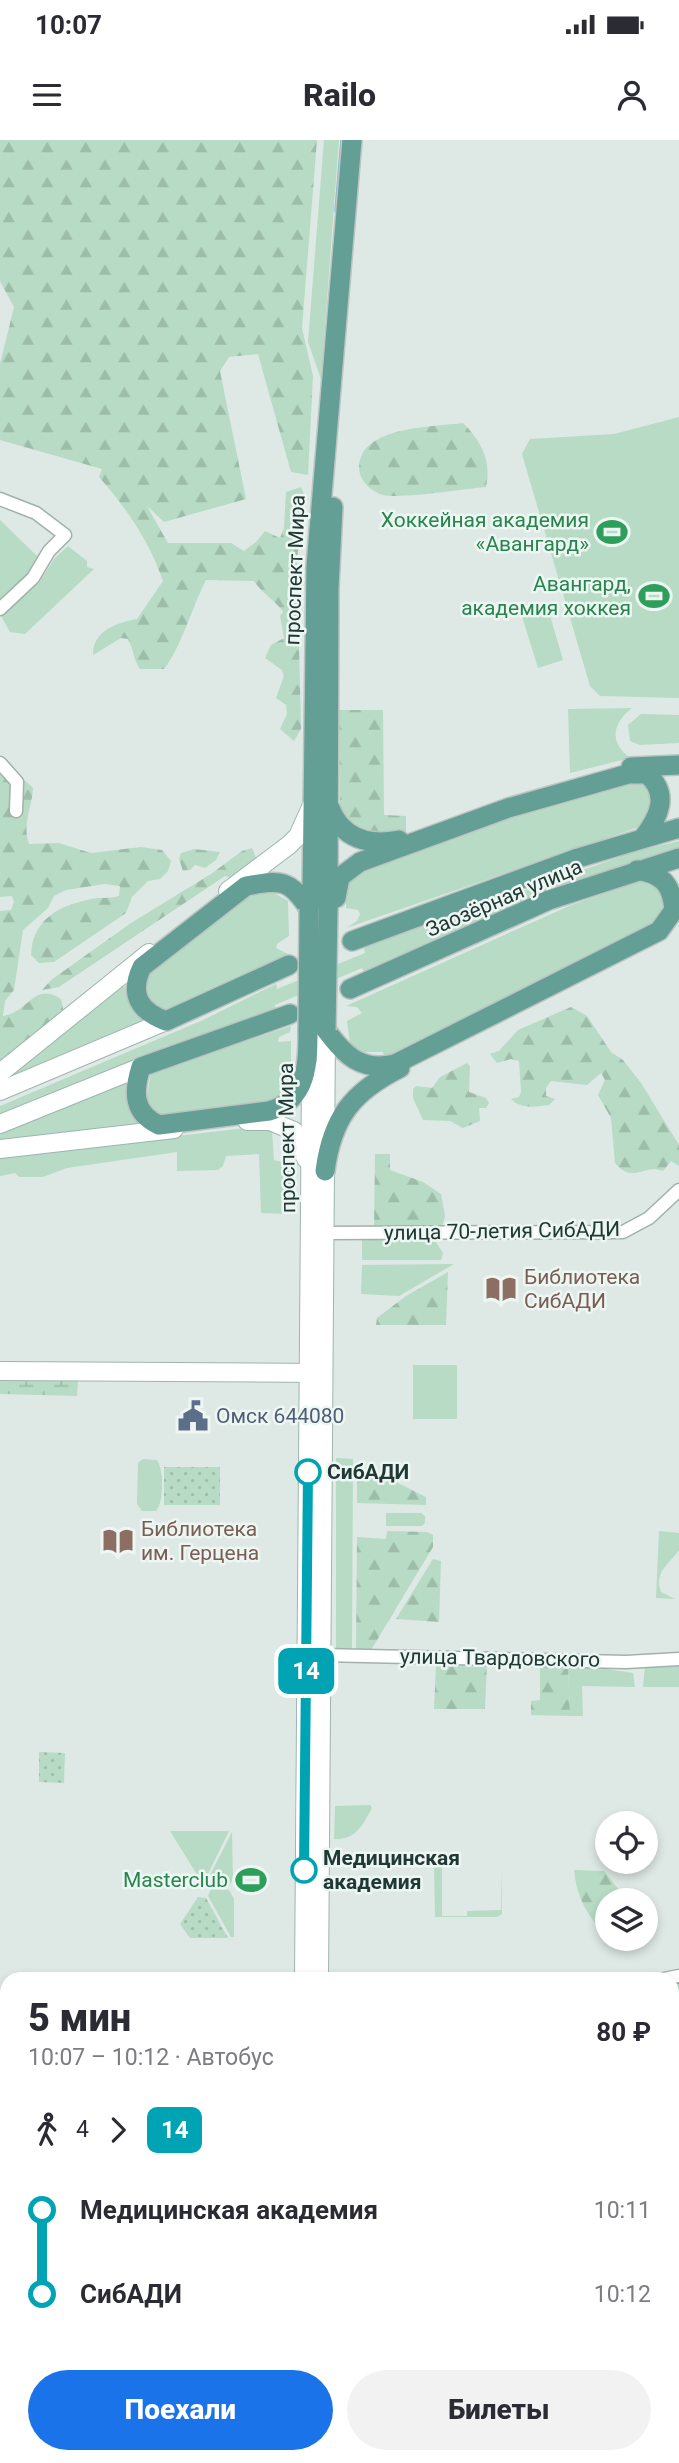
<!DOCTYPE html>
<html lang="ru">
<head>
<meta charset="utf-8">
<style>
  :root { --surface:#fff; --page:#f2f2f3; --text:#2b2b33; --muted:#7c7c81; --accent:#1a73e8 }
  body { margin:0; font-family:Roboto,sans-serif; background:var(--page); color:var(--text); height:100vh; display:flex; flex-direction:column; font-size:26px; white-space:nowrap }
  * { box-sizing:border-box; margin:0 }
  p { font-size:23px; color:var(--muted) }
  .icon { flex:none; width:38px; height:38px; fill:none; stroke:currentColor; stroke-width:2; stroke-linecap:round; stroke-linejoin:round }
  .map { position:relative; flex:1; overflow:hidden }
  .details { position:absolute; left:0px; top:1832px; width:679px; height:492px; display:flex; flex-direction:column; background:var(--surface); border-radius:21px 21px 0 0; box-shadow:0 4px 10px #0003 }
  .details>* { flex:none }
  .badge { padding:0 14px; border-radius:10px; font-size:24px; line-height:46px }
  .tools { position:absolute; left:595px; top:1671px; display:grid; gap:14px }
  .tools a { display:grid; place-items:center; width:63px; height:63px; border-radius:50%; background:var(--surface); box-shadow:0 4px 10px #0003; font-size:35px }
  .map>.badge { position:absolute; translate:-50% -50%; box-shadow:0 0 0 4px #fff }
  .legs { display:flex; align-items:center; gap:10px; height:77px; padding:0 28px; font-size:23px }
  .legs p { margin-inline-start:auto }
  .headline { display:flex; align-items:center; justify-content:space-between; height:119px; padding:0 28px }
  h1 { font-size:38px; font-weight:800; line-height:52px }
  .cta { display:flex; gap:14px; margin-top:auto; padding:14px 28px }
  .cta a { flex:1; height:80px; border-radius:42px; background:var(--accent); color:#fff; font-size:28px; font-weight:800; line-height:80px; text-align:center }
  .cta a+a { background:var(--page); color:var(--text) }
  ul { padding:0 28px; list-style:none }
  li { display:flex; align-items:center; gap:24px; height:84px; font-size:26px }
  li i { display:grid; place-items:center; width:10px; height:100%; margin:0 9px; background:currentColor }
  li i::after { content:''; width:18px; height:18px; margin:-9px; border:5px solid; border-radius:50%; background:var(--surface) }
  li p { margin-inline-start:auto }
  li:first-child i { background:linear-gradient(#0000 50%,currentColor 0) }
  li:last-child i { background:linear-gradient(currentColor 50%,#0000 0) }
  .status { display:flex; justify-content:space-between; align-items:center; height:49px; padding:0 35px; background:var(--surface); direction:ltr }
  .status svg { height:19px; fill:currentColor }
  header { display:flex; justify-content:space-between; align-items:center; height:91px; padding:0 28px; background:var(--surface); font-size:32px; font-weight:800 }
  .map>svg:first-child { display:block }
  .grass { fill:#b7dbc4 }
  .forest { fill:url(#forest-firs) }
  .wetland { fill:url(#wetland-marsh) }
  .park { fill:url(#park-dots) }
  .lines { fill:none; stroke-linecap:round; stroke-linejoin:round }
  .stream { stroke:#86bccf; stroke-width:3.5 }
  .street-casing { stroke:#a1b1ac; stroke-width:15 }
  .secondary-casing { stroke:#9eb5af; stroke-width:20 }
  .primary-casing { stroke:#bcc4c2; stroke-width:22 }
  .street { stroke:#fff; stroke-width:12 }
  .secondary { stroke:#fff; stroke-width:18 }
  .primary { stroke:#639f95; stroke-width:19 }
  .primary-bridge-casing { stroke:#bcc4c2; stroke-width:22; stroke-linecap:butt }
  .primary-bridge { stroke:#639f95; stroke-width:19 }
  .line-1-casing { stroke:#fff; stroke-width:16 }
  .line-1 { stroke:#00a3b4; stroke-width:10 }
  .stop-1-dot { fill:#fff; stroke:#00a3b4; stroke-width:3.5 }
  .labels { text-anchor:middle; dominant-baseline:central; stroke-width:5; stroke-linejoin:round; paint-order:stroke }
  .leisure-label { font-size:21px; fill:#27864d; stroke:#eef6f3; text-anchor:end }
  .street-label { font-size:21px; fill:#203934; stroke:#eef6f3 }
  .education-label { font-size:21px; fill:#785e54; stroke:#eef6f3; text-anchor:start }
  .service-label { font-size:21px; fill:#4e5e75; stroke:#eef6f3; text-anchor:start }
  .stop-label { font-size:21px; font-weight:bold; fill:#203934; stroke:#eef6f3; text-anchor:start }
</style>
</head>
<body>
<div class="status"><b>10:07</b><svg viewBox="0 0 49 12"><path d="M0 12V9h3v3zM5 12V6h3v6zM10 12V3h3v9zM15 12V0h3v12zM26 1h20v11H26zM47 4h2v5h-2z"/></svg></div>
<header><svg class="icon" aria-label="menu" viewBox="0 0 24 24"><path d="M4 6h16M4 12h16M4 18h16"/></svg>Railo<svg class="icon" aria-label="person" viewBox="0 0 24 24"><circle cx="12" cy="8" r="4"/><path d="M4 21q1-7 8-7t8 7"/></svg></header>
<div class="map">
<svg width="679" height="2323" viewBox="0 0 679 2323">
  <defs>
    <pattern id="forest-firs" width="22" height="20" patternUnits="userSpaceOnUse" patternTransform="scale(1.75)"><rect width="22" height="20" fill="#b7dbc4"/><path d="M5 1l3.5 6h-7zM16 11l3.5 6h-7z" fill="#9dbda9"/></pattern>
    <pattern id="wetland-marsh" width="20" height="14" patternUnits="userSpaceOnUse" patternTransform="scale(1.75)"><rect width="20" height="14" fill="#b7dbc4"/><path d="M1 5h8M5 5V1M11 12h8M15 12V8" fill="none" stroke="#9dbda9"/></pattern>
    <pattern id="park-dots" width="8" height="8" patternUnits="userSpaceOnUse" patternTransform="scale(1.75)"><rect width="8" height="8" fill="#b7dbc4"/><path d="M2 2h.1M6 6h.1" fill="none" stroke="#9dbda9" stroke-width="1.8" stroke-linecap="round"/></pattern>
  </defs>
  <rect width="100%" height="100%" fill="#dee9e5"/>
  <!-- grass -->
  <g class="grass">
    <path d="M324 0H339L321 239 308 202Z"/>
    <path d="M679 277V558L600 556 590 546 522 314 530 299 614 294Z"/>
    <path d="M0 380 39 418 38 426 0 466Z"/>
    <path d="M68 406 87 421V427L94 429 25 494 10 492 1 476 38 444 55 418Z"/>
    <path d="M547 465 563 520 538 528 521 473Z"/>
    <path d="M632 568C612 584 609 602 630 618L570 633 568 569Z"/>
    <path d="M641 574 679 575V603L640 605 630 601 628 585Z"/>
    <path d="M645 639 653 659 642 686 346 788 357 781 360 774 358 770 346 768V748L352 735 495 677Z"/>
    <path d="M679 701V713L365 835 362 828 275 865 276 873 0 976V966L203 880 276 844 277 849 365 813 364 807 634 712Z"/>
    <path d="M654 740 660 744 666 766 663 780 400 915 385 918 383 912H361L350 903 347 881 362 873 357 867 346 866 569 766 640 741Z"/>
    <path d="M269 750 288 761 289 796 277 804 276 808 288 814 173 869 162 872 151 867 140 837 238 760Z"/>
    <path d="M123 843 132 866 146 880 5 939Z"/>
    <path d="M291 886 290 892 279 897 278 902 291 901V945L276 962 153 977 146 961 151 933Z"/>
    <path d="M126 940 129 964 139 985 0 1003V993Z"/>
    <path d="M263 986 272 990 274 1020 292 1024V1071L289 1074 261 1073 259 1014 226 1016 223 1026 218 1030 177 1031V1012L67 1028 43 1037H19L15 1033 0 1036V1017Z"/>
    <path d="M362 1098 434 1099 443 1113 441 1120H362Z"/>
    <path d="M454 1124 399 1156 361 1154 362 1125Z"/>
    <rect x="413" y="1225" width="44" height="54"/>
    <path d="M336 1318 353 1319 352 1509 336 1508Z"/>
    <path d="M143 1319 157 1320C164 1330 164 1362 156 1371H142L137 1364 138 1323Z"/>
    <path d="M386 1373H421L425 1376V1383L422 1386H386Z"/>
    <path d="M659 1391 679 1393V1410C668 1426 654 1431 661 1452L675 1459 656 1458Z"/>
    <path d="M568 1523 633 1533 635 1547 582 1546 583 1576H570Z"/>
    <path d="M679 1523V1547H643L645 1526Z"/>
    <path d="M370 1665 372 1668C362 1686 356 1700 334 1699L335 1666Z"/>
    <path d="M170 1691H229L205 1740 201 1741Z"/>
    <path d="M232 1692 233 1740 228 1746H211L207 1741Z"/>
    <path d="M442 1724V1776H467V1771L501 1770V1727L502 1774 497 1777H435L434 1727 435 1723Z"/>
    <path d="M211 1749 229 1750 234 1759V1797H231L208 1756Z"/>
    <path d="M679 1841V2024L672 2021 676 1952 674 1915 678 1875 676 1869H672L676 1853 672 1842Z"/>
  </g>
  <!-- forest -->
  <g class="forest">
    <path d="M0 0H317L302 188 313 236 308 335 291 332 258 214 229 217 220 231 246 359 164 382 147 366 168 403H231L244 411 256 402 265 391 280 398 284 388 286 352 301 347 305 357 297 419 301 589 294 601 280 589 287 574 286 565 276 558 284 536 282 530 265 518 271 505 284 498 280 476 283 472C278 463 262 453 254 441L206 440C193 465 180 510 164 529H140C133 519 134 510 128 499L121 498 93 515C92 491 118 482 137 479L163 441C150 403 126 367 99 337L102 329 0 300V224L14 167 0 141Z"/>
    <path d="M463 283C481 301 492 321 486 347 464 349 402 359 383 355 373 352 363 344 360 334 351 286 433 287 463 283Z"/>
    <path d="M339 570H383L384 675 406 676V694C382 694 352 696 340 671Z"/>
    <path d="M0 632 20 636 33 648C32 668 22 684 29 704L59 703 91 713 141 707 162 710 171 721 168 731 160 739 148 741 132 757 126 773 54 822 39 823 31 815C33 779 58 766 91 759 101 757 109 759 119 756L120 746 105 744 66 750 54 756 48 768 23 790 14 850 5 861 3 876C28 873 34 841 61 859L64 873 0 922V771L11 770 14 762 12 756 0 757Z"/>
    <path d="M252 708 256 718 244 732 232 738 225 736 59 847 42 850 51 840 131 783 211 734 242 711Z"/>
    <path d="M194 709 220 712 216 720 205 728 195 725 190 730 183 731 179 719 181 713Z"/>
    <path d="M571 867 587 876 611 912 623 920 641 943 679 1005V1026L671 1021 663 1031C643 1023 634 1045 615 1023L611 978 598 955 605 940 601 933 587 945 551 941 546 948V956L555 959 549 965C536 967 520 969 511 959L519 957 521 952 519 921 511 919 497 923 490 914 499 911 518 890Z"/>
    <path d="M467 923 470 926 469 952 486 958 489 963 486 968H479L480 981 463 988 450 981 423 980 413 958V949L416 946 432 948 440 937Z"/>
    <path d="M375 1014H390V1030L423 1042 441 1054 445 1076 442 1087 374 1088Z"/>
    <path d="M448 1132 446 1185H376L377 1178 406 1156Z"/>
    <path d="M357 1327 372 1330 426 1357V1365L357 1363Z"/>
    <path d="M387 1391 427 1392 433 1395V1407L371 1510H356L357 1397 386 1399Z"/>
    <path d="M433 1419 441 1421 439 1482 396 1479Z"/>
    <path d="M487 1522 485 1569H434L436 1525Z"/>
    <path d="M540 1522 568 1523 570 1576 531 1575V1561L540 1560Z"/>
    <path d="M574 1730 604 1731 627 1760H607V1796C587 1776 577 1758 574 1730Z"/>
  </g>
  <!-- wetland -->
  <path class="wetland" d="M0 1238 78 1240 77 1256 0 1254Z"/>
  <!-- park -->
  <g class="park">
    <rect x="164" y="1327" width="56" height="38"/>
    <path d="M39 1612 65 1613 64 1643 39 1642Z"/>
    <path d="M198 1757 206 1758 228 1798H190L180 1784Z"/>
  </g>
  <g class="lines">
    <!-- stream -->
    <path class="stream" d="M336 71 342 0"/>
    <!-- street casing -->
    <g class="street-casing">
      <g id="street">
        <path d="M0 359 36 373 65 395 49 411 33 438 0 469"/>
        <path d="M0 623 17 642 16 671"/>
        <path d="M318 1093 623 1092 649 1078 679 1050"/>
        <path d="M321 1515 626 1522 679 1519"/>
        <path d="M664 1839 679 1836"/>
      </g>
    </g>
    <!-- secondary casing -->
    <g class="secondary-casing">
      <g id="secondary">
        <path d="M228 751 289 705 298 696 312 665"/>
        <path d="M0 933 149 813"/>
        <path d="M0 951 166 881"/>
        <path d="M247 981H270L294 991 306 1019"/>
        <path d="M0 984 141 927"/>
        <path d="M0 1009 174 989"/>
        <path d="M0 1231 320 1233"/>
        <path d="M304 1839 311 939 308 925"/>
        <path d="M319 1839 326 890"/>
        <path d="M300 2323V2317"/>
        <path d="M314 2323V2317"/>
      </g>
    </g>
    <!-- primary casing -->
    <g class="primary-casing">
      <g id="primary">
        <path d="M631 627 679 625"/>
        <path d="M330 668C342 699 368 706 399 700"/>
        <path d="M336 758 340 737 360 722 508 668 628 634H647C670 654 659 677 643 698"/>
        <path d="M309 769 312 753 316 426 352 0"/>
        <path d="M328 769 329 448 333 367"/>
        <path d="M352 801 578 718 679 688"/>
        <path d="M289 825 166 881C139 871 129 854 142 827L246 746C280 740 289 738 309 769"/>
        <path d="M350 849 549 760 679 718"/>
        <path d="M290 874 141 927C133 952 133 973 159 985L269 971C308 960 308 923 308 889"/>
        <path d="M326 890C345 916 362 932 395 924L659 791 674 770C672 744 662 734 637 730"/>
        <path d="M325 1031C332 978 352 952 400 928"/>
      </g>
    </g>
    <!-- street -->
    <use href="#street" class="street"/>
    <!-- secondary -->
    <use href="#secondary" class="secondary"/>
    <!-- primary -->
    <use href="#primary" class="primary"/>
    <!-- primary-bridge casing -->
    <g class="primary-bridge-casing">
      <g id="primary-bridge">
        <path d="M308 889 309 769"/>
        <path d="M326 890 328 769"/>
      </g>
    </g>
    <!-- primary-bridge -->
    <use href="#primary-bridge" class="primary-bridge"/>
  </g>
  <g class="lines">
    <!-- line-1 casing -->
    <g class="line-1-casing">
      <path id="line-1" d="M304 1730 308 1332"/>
    </g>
    <!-- line-1 -->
    <use href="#line-1" class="line-1"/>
  </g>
  <!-- icons -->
  <defs>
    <g id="stadium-bare" transform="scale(2.415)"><path d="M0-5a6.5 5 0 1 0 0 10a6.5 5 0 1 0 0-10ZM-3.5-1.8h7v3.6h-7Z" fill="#2e9e5b" stroke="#eef6f3" stroke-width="2.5" paint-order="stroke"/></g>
    <g id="library-bare" transform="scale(2.415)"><path d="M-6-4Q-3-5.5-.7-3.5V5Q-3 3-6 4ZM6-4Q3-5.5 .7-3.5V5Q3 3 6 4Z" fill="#8d6e63" stroke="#eef6f3" stroke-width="2.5" paint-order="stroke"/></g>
    <g id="civic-bare" transform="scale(2.415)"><path d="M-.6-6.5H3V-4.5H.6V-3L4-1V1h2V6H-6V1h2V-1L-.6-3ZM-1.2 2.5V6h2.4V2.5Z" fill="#5c6f8a" stroke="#eef6f3" stroke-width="2.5" paint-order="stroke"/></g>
  </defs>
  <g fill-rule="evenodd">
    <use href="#stadium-bare" x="612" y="392"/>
    <use href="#stadium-bare" x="654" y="456"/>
    <use href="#library-bare" x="501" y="1149"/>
    <use href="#civic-bare" x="193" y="1276"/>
    <use href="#library-bare" x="118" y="1401"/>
    <use href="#stadium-bare" x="251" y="1740"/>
  </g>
  <!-- markers -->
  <g class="stop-1-dot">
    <circle cx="308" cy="1332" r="12"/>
    <circle cx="304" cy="1730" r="12"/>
  </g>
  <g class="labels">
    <!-- leisure labels -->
    <g class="leisure-label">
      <text x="589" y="380">Хоккейная академия<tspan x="589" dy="24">«Авангард»</tspan></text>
      <text x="631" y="444">Авангард,<tspan x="631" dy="24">академия хоккея</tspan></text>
      <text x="228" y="1740">Masterclub</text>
    </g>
    <!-- street labels -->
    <g class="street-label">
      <text transform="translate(295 430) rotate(-88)">проспект Мира</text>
      <text transform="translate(504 758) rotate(-23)">Заозёрная улица</text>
      <text transform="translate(287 998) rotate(-91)">проспект Мира</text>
      <text transform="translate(502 1091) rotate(-1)">улица 70-летия СибАДИ</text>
      <text transform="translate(500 1518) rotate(1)">улица Твардовского</text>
    </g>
    <!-- education labels -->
    <g class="education-label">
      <text x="524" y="1137">Библиотека<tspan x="524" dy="24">СибАДИ</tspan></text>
      <text x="141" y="1389">Библиотека<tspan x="141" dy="24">им. Герцена</tspan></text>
    </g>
    <!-- service labels -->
    <g class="service-label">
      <text x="216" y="1276">Омск 644080</text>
    </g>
    <!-- stop labels -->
    <g class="stop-label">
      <text x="327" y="1332">СибАДИ</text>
      <text x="323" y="1718">Медицинская<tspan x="323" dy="24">академия</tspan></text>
    </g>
  </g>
</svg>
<div class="tools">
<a><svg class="icon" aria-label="locate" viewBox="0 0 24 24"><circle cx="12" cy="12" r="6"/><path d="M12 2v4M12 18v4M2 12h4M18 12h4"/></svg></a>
<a><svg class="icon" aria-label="layers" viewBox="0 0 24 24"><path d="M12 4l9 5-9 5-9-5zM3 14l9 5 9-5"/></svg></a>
</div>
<b class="badge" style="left:306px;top:1531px;background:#00a3b4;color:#fff">14</b>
<section class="details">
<div class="headline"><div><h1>5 мин</h1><p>10:07 – 10:12 · Автобус</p></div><b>80 ₽</b></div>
<div class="legs"><svg class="icon" aria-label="walk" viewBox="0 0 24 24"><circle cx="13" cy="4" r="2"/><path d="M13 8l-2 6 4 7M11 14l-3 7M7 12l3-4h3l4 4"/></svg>4<svg class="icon" aria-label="forward" viewBox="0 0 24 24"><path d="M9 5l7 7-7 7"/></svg><b class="badge" style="background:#00a3b4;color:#fff">14</b></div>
<ul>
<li><i style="color:#00a3b4"></i><b>Медицинская академия</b><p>10:11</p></li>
<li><i style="color:#00a3b4"></i><b>СибАДИ</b><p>10:12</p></li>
</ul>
<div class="cta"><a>Поехали</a><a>Билеты</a></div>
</section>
</div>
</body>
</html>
